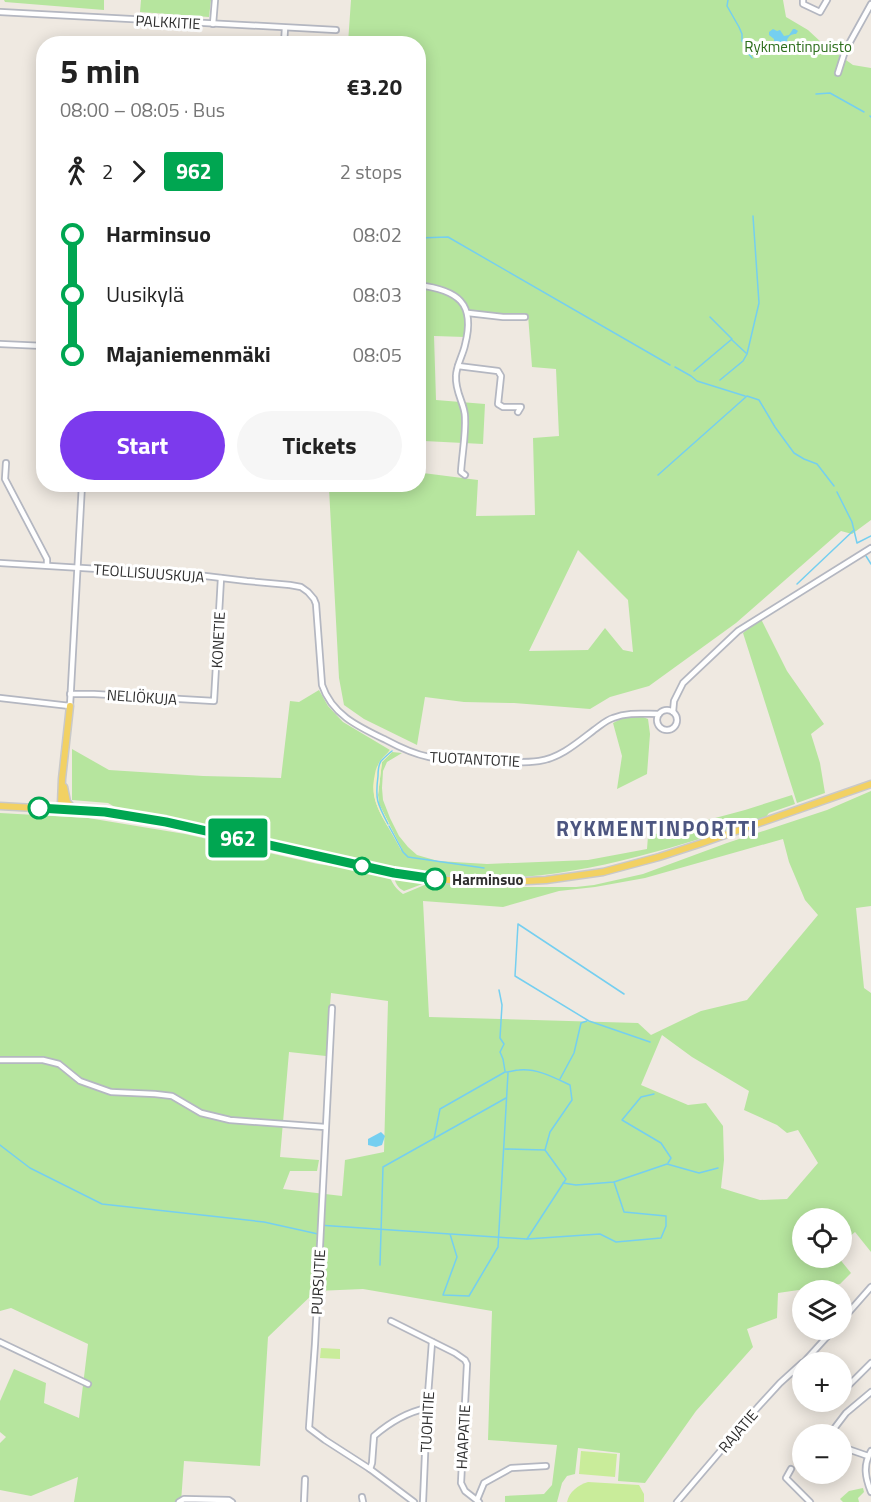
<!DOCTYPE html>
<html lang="en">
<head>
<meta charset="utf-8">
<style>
  :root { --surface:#fff; --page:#f6f6f6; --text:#222; --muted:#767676; --accent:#7c3aed }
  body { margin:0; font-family:"Titillium Web",sans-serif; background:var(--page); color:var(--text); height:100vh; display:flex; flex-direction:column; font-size:22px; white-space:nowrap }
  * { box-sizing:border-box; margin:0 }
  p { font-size:20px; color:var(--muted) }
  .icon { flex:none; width:33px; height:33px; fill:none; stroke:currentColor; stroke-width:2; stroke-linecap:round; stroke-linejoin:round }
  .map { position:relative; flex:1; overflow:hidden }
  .details { position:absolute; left:36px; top:36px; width:390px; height:456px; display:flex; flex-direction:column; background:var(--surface); border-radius:24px; box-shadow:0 3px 15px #0003 }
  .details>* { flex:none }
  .badge { padding:0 12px; border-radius:4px; font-size:21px; line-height:39px }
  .fabs { position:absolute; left:792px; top:1208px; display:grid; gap:12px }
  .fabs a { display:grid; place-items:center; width:60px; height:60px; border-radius:50%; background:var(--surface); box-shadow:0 3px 15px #0003; font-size:30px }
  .map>.badge { position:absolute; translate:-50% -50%; box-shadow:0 0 0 3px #fff }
  .legs { display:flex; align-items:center; gap:9px; height:66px; padding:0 24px; font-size:20px }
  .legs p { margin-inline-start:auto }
  .summary { display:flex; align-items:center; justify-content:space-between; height:102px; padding:0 24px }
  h1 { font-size:33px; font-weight:700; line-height:45px }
  .action { display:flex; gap:12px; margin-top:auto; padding:12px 24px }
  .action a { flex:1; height:69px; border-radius:36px; background:var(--accent); color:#fff; font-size:24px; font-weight:700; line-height:69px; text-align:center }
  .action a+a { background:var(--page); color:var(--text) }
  ul { padding:0 24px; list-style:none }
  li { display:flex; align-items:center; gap:21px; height:60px; font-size:22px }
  li i { display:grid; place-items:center; width:9px; height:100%; margin:0 8px; background:currentColor }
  li i::after { content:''; width:15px; height:15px; margin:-8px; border:4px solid; border-radius:50%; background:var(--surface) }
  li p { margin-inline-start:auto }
  li:first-child i { background:linear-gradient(#0000 50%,currentColor 0) }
  li:last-child i { background:linear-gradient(currentColor 50%,#0000 0) }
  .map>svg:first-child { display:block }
  .green { fill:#b6e59e; fill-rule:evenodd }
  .sand { fill:#f3ecc5 }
  .pitch { fill:#c9ec9a }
  .water { fill:#75cff0 }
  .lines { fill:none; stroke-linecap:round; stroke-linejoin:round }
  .stream { stroke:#75cff0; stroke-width:1.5 }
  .minor-casing { stroke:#b4b7c1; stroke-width:8 }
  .major-casing { stroke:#c9c9c9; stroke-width:9 }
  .minor { stroke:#fff; stroke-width:4.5 }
  .major { stroke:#f2d163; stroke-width:6 }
  .line-1-casing { stroke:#fff; stroke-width:14 }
  .line-1 { stroke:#00a651; stroke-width:9 }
  .stop-1-dot { fill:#fff; stroke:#00a651; stroke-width:3 }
  .labels { text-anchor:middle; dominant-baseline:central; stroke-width:6; stroke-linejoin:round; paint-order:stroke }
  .street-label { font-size:15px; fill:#2e2e2e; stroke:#fff }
  .park-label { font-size:15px; fill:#2c6e1b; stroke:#fff }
  .stop-label { font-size:15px; font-weight:bold; fill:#2e2e2e; stroke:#fff; text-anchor:start }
  .district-label { font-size:21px; font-weight:bold; letter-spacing:1.5px; fill:#4d5680; stroke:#fff }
</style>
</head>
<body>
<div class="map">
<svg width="871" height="1502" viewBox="0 0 871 1502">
  <rect width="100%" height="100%" fill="#efe9e1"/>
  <!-- green -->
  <g class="green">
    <path d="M4 0H104V10L5 2Z"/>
    <path d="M141 0H211L209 17 140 12Z"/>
    <path d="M351 0H783L786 17 808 30 822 43 853 65 871 68V520L852 534 841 531 736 623 649 686 610 697 590 709 514 703 464 702 425 697 417 745 364 719 344 705 339 678 329 488 276 485 418 484 419 400 423 398 420 359 418 358V44L348 43ZM466 311 528 315 532 367 556 369 559 436 533 438 535 515 476 516 478 480 423 473 424 441 483 444 485 404 436 400 434 336 465 337ZM578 550 628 600 633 652 623 650 605 628 588 650 529 651Z"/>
    <path d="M761 619 787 671 824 724 811 734 820 763 825 793 797 803 743 633Z"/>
    <path d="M319 690 328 706 343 722 390 750C357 792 381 811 401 850L402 849 379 804 378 795 382 762 392 752 402 753 387 762 383 771 382 788 383 800 390 818 399 836 408 847 417 855 438 861 487 864 588 860 647 849 648 836 745 810 792 795 795 804 769 813 765 818C654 854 547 890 429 875 409 872 389 870 370 863V862L360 859V861H350L212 827 120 810 108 803 72 800V749L109 770 203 776 281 778 290 701 299 702Z"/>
    <path d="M625 717H643L648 719 650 734 647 774 617 789 622 756 613 723Z"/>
    <path d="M871 791V906L856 908 864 988 871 993V1252L855 1232 842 1243V1218H802V1257H838L851 1273 840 1284 778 1293 777 1318 747 1329 753 1347 696 1411 645 1483 618 1481 620 1453 578 1448 575 1474 567 1476 562 1483 557 1502H505V1496L544 1494 552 1485 557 1445 488 1440 492 1311 363 1289 316 1291 268 1337 260 1466 184 1461 181 1502H74L78 1477 31 1496 0 1490V1443L6 1437 0 1432V1401L14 1369 46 1383 44 1403 79 1418 88 1344 11 1308 0 1311V813L88 818 185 834 318 864 389 875C392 883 396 889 403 894L427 884 435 885 436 883 484 887H576L594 885 643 874 727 843 827 810ZM783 839 789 862 805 900 818 915 747 1000 701 1011 651 1035 638 1023 429 1017 423 901 503 907 559 891 595 887 645 878ZM331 993 388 1001 384 1152 345 1160 342 1196 283 1189 290 1171H317L319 1160 280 1157 289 1052 326 1056ZM662 1035 692 1057 749 1091 744 1110 777 1125 787 1133 798 1130 818 1163 787 1199 760 1200 721 1188 724 1160 723 1126 706 1103 688 1105 641 1085Z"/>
    <path d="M394 876 425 882V883L404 891C398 888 395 883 394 876Z"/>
    <path d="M863 1488 864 1492 858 1498 859 1502H843L840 1499 849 1491Z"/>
  </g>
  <!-- sand -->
  <path class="sand" d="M390 750 392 752 382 762 378 795 379 804 389 823 387 825C378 810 371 797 374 779 375 775 375 770 378 765 380 759 386 755 390 750Z"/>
  <!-- pitch -->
  <g class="pitch">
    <path d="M321 1348 340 1349V1359L320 1358Z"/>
    <path d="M581 1451 617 1454 615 1477 579 1474Z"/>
    <path d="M588 1482 639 1485 644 1494V1502H567C569 1492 578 1485 588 1482Z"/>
  </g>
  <!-- water -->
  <g class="water">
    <path d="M773 29 777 31 780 30 784 36 789 35 793 29H795L798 31 796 34C791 34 789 36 787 40L789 45 780 53 778 51V46L774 43V39L769 35V32Z"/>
    <path d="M381 1132 385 1136 382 1145 376 1147 368 1145V1139Z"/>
  </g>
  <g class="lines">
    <!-- stream -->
    <g class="stream">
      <path d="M728 0 727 6 739 27 742 34V41L748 47V53L752 58"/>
      <path d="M816 94 830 93 864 112"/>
      <path d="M870 116 871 117"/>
      <path d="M418 238 448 237 670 365"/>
      <path d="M732 340 746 353"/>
      <path d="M675 367 691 376 697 381 745 396"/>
      <path d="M694 371 732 339 710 317"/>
      <path d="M720 380 743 361 747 354 759 303 753 216"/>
      <path d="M658 475 747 396 759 400 775 427 794 453 804 459 817 464 834 486"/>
      <path d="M837 492 852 522 857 543 871 536"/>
      <path d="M866 556 871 564"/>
      <path d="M797 584 854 530"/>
      <path d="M388 824C377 803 375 799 378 776 378 771 378 766 381 761 384 758 388 754 392 751"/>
      <path d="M389 826 403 852 408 857 484 868"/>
      <path d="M499 990 502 1005 500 1038 504 1044 500 1052 503 1059 505 1071"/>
      <path d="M624 994 518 924 515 976 589 1021 650 1042"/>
      <path d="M560 1079 574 1053 581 1023 587 1021"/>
      <path d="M654 1094 641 1097 622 1120 661 1143 671 1158 668 1163"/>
      <path d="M434 1139 440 1109 505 1072C511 1072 514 1070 519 1070 537 1068 555 1078 570 1085L572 1100 550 1132 545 1150"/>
      <path d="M0 1145 30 1168 102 1204 264 1222 318 1234V1225L450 1234 457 1257 443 1295 469 1296 498 1247 508 1073"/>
      <path d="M505 1149 545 1150 566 1179 527 1239"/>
      <path d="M563 1183 576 1185 614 1182 667 1164 699 1173 718 1168"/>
      <path d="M451 1234 527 1239 600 1234 616 1242 661 1238 666 1226V1216L624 1212 614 1182"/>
      <path d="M380 1265 383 1167 506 1098"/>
    </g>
    <!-- minor casing -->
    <g class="minor-casing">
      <g id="minor">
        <path d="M803 0V4L820 12 827 0"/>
        <path d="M0 12 336 30"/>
        <path d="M213 24 215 0"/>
        <path d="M284 44 285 28"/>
        <path d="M838 73 845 51 871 4"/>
        <path d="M418 285C458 290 476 303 465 345 463 355 456 366 456 376 455 393 465 404 465 417 466 435 462 454 461 472L465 475"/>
        <path d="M468 313 503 317H525"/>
        <path d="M0 344 44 346"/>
        <path d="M458 366 498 371 501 376 498 404 503 407H521L518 412"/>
        <path d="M6 463 5 479 47 559V565"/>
        <path d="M0 563 197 575 247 581 290 585 301 587 308 592 314 599 316 604 322 685C332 715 359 727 386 740 399 747 414 754 429 757 451 761 475 761 497 762 511 762 525 763 539 761 560 758 577 743 594 730 600 726 606 720 613 718 628 712 643 714 659 714"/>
        <path d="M70 694H94L214 701 221 578"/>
        <path d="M0 698 70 706 82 484"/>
        <circle cx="667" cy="720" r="10"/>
        <path d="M673 712 674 701 683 683 738 631 871 548"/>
        <path d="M332 1008 315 1344 309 1428 325 1440 370 1469 414 1502"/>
        <path d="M0 1060H43L59 1064 80 1081 111 1092 155 1094 172 1096 201 1113 230 1120 325 1127"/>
        <path d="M842 1320 871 1287"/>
        <path d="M391 1321 455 1353 465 1360 467 1364 461 1483 465 1491 479 1502"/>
        <path d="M0 1342 88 1384"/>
        <path d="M804 1362 834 1329"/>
        <path d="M793 1372 802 1382"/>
        <path d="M842 1392 871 1363"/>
        <path d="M822 1401 829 1402 832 1401"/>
        <path d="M830 1434 846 1413 871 1392"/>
        <path d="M842 1447 868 1456"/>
        <path d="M871 1451C863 1465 865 1477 871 1492"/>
        <path d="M802 1458 800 1461 802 1463"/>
        <path d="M370 1469 372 1463 374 1436C389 1423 408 1412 427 1408"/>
        <path d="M791 1469 786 1478 810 1502"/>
        <path d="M814 1473 816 1474V1473"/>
        <path d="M362 1497 363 1502"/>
        <path d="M477 1500 484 1483 511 1468 546 1466"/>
        <path d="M179 1502 184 1499 229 1500 232 1502"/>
        <path d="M304 1502 305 1479"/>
        <path d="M423 1502 427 1408 432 1342"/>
        <path d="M677 1502 758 1407 780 1383 802 1363"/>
      </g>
    </g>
    <!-- major casing -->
    <g class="major-casing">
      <g id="major">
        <path d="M64 787 67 802 74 810"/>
        <path d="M0 806 105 812 126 816 203 830 394 873 435 879 489 883 546 880 603 872 659 857 702 843 871 784"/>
        <path d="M65 810 61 804 62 779 70 706"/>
      </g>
    </g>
    <!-- minor -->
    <use href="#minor" class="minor"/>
    <!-- major -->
    <use href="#major" class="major"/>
  </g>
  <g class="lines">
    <!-- line-1 casing -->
    <g class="line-1-casing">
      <path id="line-1" d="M39 808 105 812 166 822 394 873 435 879"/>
    </g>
    <!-- line-1 -->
    <use href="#line-1" class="line-1"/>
  </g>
  <!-- markers -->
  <g class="stop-1-dot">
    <circle cx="39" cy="808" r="10"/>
    <circle cx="362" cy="866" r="8"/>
    <circle cx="435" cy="879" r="10"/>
  </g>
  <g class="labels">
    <!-- street labels -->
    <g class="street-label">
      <text transform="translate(168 22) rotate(3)">PALKKITIE</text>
      <text transform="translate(149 573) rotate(4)">TEOLLISUUSKUJA</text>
      <text transform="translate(218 640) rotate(-87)">KONETIE</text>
      <text transform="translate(142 697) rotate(4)">NELIÖKUJA</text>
      <text transform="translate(475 759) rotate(3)">TUOTANTOTIE</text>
      <text transform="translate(318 1282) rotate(-87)">PURSUTIE</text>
      <text transform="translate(427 1422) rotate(-87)">TUOHITIE</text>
      <text transform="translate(738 1431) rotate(-49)">RAJATIE</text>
      <text transform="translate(463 1437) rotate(-87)">HAAPATIE</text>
    </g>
    <!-- park labels -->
    <g class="park-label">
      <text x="798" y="46">Rykmentinpuisto</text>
    </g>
    <!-- stop labels -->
    <g class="stop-label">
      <text x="452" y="879">Harminsuo</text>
    </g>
    <!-- district labels -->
    <g class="district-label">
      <text x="657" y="828">RYKMENTINPORTTI</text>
    </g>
  </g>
</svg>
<div class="fabs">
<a><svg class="icon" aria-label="locate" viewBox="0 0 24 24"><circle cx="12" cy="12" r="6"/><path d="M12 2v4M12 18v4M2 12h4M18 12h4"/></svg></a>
<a><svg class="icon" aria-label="layers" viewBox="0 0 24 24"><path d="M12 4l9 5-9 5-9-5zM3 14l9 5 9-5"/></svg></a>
<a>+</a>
<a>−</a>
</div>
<b class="badge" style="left:238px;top:838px;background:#00a651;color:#fff">962</b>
<section class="details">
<div class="summary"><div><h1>5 min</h1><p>08:00 – 08:05 · Bus</p></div><b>€3.20</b></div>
<div class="legs"><svg class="icon" aria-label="walk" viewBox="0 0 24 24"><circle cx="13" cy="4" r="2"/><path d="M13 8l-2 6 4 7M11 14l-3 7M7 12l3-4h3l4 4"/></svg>2<svg class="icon" aria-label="forward" viewBox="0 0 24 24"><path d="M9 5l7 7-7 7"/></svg><b class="badge" style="background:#00a651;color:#fff">962</b><p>2 stops</p></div>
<ul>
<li><i style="color:#00a651"></i><b>Harminsuo</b><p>08:02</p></li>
<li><i style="color:#00a651"></i><span>Uusikylä</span><p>08:03</p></li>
<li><i style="color:#00a651"></i><b>Majaniemenmäki</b><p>08:05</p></li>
</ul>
<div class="action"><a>Start</a><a>Tickets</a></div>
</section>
</div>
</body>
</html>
